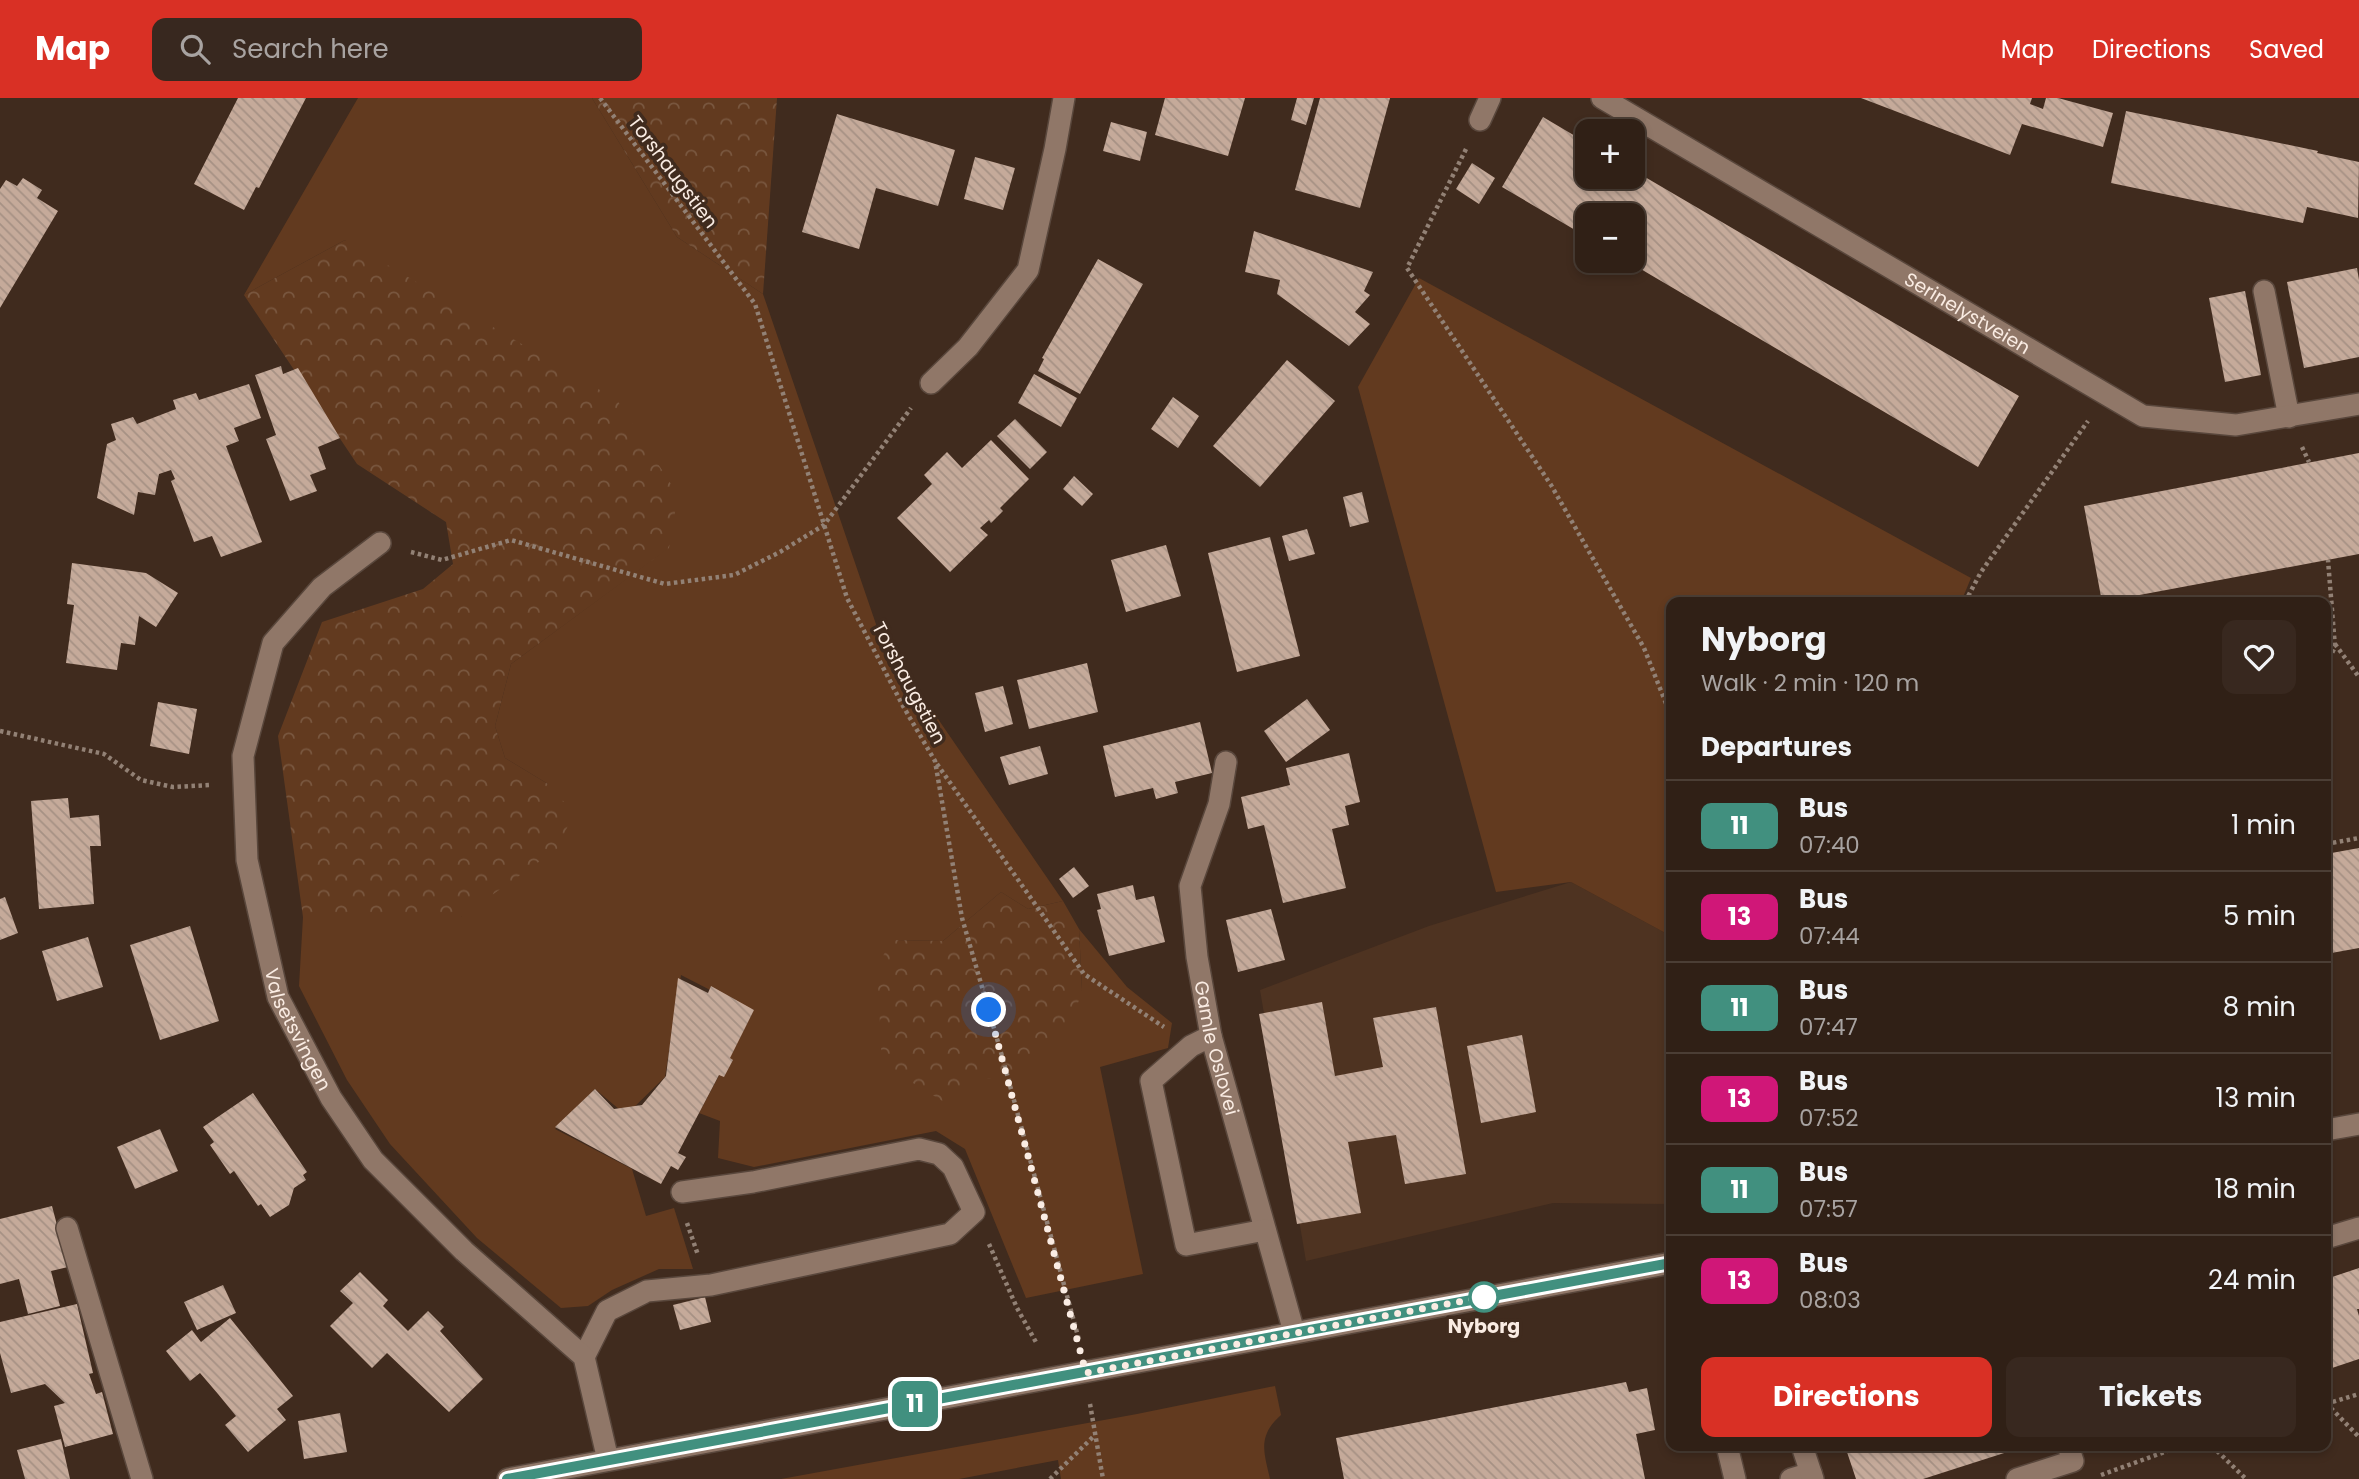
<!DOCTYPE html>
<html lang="en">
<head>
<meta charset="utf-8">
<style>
  :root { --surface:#302016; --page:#38281f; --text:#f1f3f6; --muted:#a8a3a1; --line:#4b3e35; --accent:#d93025 }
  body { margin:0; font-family:Poppins,sans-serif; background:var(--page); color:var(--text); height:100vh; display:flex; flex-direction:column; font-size:26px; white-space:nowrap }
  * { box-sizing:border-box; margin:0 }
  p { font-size:23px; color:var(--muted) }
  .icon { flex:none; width:38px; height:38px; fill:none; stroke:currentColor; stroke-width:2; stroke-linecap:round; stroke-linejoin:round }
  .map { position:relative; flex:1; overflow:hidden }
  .sheet { position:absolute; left:1666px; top:499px; width:665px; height:854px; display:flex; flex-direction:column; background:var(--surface); border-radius:14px; box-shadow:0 4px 10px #0003,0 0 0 2px var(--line) }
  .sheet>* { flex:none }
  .badge { padding:0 14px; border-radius:10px; font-size:24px; line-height:46px }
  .controls { position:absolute; left:1575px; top:21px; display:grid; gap:14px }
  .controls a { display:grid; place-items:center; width:70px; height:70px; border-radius:14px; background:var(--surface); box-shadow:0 4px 10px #0003,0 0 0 2px var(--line); font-size:35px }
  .you { position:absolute; width:35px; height:35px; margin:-18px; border:5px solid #fff; border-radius:50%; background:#1a73e8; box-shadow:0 0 0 10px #1a73e833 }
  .map>.badge { position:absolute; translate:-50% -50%; box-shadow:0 0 0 4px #fff }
  h2 { padding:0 35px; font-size:26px; line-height:63px }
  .round { display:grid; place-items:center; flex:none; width:74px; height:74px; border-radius:14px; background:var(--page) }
  .summary { display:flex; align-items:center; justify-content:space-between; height:119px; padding:0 35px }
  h1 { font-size:33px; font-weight:700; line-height:52px }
  .primary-button { display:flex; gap:14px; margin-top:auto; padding:14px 35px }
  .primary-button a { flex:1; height:80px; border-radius:14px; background:var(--accent); color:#fff; font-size:28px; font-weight:700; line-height:80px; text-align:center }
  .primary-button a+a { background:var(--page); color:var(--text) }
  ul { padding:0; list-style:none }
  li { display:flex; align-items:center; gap:21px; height:91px; padding:0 35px; border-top:2px solid var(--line) }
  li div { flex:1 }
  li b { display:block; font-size:26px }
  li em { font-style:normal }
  li .badge { min-width:77px; font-weight:700; text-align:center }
  header { display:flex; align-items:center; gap:42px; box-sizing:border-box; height:98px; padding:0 35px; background:var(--accent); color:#fff }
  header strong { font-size:33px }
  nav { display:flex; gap:38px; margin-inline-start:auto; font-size:24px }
  .search { width:490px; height:63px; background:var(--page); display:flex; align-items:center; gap:18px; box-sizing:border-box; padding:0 24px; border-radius:14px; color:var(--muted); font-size:26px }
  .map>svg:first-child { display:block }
  .built { fill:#4e3321 }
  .green { fill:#623a1f }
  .forest { fill:url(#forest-crowns) }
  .building { fill:url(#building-back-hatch) }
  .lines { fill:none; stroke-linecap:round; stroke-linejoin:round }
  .service-casing { stroke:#59473c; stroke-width:24 }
  .minor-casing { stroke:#59473c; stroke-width:24 }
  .tertiary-casing { stroke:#59473c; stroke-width:24 }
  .path { stroke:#928175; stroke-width:4.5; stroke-dasharray:3.5 3.5; stroke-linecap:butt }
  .service { stroke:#907768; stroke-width:21 }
  .minor { stroke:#907768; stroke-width:21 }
  .tertiary { stroke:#907768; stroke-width:21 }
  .line-casing { stroke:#fff; stroke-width:16 }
  .line { stroke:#41907f; stroke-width:10 }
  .walk { stroke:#faece3; stroke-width:7; stroke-dasharray:0 12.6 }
  .stop-dot { fill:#fff; stroke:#41907f; stroke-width:3.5 }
  .labels { text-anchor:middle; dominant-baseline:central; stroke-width:7; stroke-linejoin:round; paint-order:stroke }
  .street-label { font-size:19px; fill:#faece3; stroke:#402b1e }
  .stop-label { font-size:19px; font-weight:bold; fill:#faece3; stroke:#402b1e }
</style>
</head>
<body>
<header>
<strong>Map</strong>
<div class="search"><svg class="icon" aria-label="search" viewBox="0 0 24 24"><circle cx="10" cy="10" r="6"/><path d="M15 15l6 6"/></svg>Search here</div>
<nav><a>Map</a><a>Directions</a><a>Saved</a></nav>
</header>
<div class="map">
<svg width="2359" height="1381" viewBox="0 0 2359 1381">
  <defs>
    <pattern id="forest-crowns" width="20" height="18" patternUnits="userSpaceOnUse" patternTransform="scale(1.75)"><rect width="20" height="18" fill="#623a1f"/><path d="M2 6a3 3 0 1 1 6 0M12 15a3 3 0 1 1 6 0" fill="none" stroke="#79573f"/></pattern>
    <pattern id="building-back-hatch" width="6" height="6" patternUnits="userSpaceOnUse" patternTransform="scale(1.75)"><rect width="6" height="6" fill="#c5aa9a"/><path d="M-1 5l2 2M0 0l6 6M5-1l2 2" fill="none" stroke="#a69184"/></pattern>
  </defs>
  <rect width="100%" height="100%" fill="#402b1e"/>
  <!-- built -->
  <path class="built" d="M1571 784 1671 838V1106L1553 1105 1306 1163 1260 892 1429 828Z"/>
  <!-- green -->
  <g class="green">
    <path d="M358 0H592L677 139 763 196 879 535 1063 803 1028 811 1001 794 943 843 893 842 976 980 1082 892 1079 831 1127 889 1172 925 1168 950 1100 969 1143 1176 1026 1200 965 1051 936 1033 754 1069 718 1060 720 1023 699 1015 753 914 681 877 665 979 626 1017 595 991 555 1031 632 1071 646 1118 674 1110 693 1171H659L612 1192 588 1208 561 1210 477 1140 390 1046 347 982 299 888 303 819H461L548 686 505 660 495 628 511 566 668 450 345 142 244 197Z"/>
    <path d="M1419 180 1971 480 1961 504H1671V838L1571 784 1496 794 1358 289Z"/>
    <path d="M1275 1288 1281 1317C1257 1338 1264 1354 1270 1381H1061L1058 1362 959 1381H781L1137 1316Z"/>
  </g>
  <!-- forest -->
  <g class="forest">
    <path d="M592 0H777L763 196 677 139Z"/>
    <path d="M345 142 617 302 678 397 669 450 511 566 495 628 505 660 548 686 574 715 557 751 461 819H303L278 638 322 524 423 491 453 466 446 424 357 366 244 197Z"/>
    <path d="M1001 794 1028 811 1063 803 1079 831 1082 892 1070 931 1019 982 976 980 957 1012 882 966 877 867 893 842 943 843Z"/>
  </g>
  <!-- building -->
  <g class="building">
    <path d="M238 0H306L259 90 256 89 244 112 194 86Z"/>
    <path d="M1165 0H1245L1228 58 1155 37Z"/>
    <path d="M1297 0H1314L1306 27 1291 22Z"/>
    <path d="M1320 0H1390L1360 110 1295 92Z"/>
    <path d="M1861 0H2032L2030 6 2043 11 2046 0H2058L2113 15 2103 49 2022 26 2010 57Z"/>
    <path d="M2126 13 2318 53 2317 55 2359 64 2358 120 2307 109 2303 125 2111 85Z"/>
    <path d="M837 16 955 52 938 108 876 90 859 151 802 134Z"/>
    <path d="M1543 19 1587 45V79H1633V72L2019 298 1978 369 1627 163H1633V117H1587V139L1502 89Z"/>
    <path d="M1111 24 1147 34 1140 63 1103 53Z"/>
    <path d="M975 59 1015 70 1003 112 964 101Z"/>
    <path d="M1472 65 1495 80 1479 106 1456 91Z"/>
    <path d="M23 80 42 92 37 100 58 113 0 210V91L6 82 17 88Z"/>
    <path d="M1254 133 1373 174 1364 193 1370 197 1355 214 1370 226 1349 248 1277 196 1280 182 1245 174Z"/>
    <path d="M1098 161 1143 186 1080 296 1038 273 1044 261 1042 260Z"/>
    <path d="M2357 170 2359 182V259L2304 270 2287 184Z"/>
    <path d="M2245 193 2261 277 2225 284 2209 200Z"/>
    <path d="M1287 262 1335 303 1260 389 1213 348Z"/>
    <path d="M281 268 283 276 298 270 340 340 318 349 326 371 310 377 317 393 290 403 266 341 276 337 255 277Z"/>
    <path d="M1034 276 1077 300 1061 329 1018 305Z"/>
    <path d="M249 286 261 320 234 330 239 343 226 348 262 444 221 459 212 438 194 444 171 383 175 381 171 372 159 376 155 397 138 394 134 417 97 400 107 346 116 342 111 326 133 319 137 326 176 311 173 302 196 295 199 302Z"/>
    <path d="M1173 299 1199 318 1178 350 1151 331Z"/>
    <path d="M1015 321 1047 354 1030 371 997 338Z"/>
    <path d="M991 342 1029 381 1000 410 1003 413 991 425 989 422 980 430 988 437 950 474 897 420 932 386 924 377 947 354 962 370Z"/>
    <path d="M2359 355V456L2102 504 2084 408Z"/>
    <path d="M1074 378 1093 396 1082 408 1063 391Z"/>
    <path d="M1362 394 1369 424 1350 429 1343 399Z"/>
    <path d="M1307 431 1315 456 1289 463 1282 438Z"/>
    <path d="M1270 439 1300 558 1237 574 1208 455Z"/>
    <path d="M1166 447 1181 498 1126 514 1111 462Z"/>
    <path d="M72 465 146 475 178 495 156 529 139 518 135 547 121 545 117 572 66 565 74 507 67 506Z"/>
    <path d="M1087 565 1098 614 1029 631 1017 582Z"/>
    <path d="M1003 588 1013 626 985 634 975 595Z"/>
    <path d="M1307 601 1330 632 1286 664 1264 633Z"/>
    <path d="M158 604 197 611 189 656 150 648Z"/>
    <path d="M1200 624 1212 675 1175 684 1178 695 1156 701 1153 690 1115 699 1103 648Z"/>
    <path d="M1040 648 1048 676 1009 687 1000 659Z"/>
    <path d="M1349 655 1360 704 1345 708 1349 727 1332 731 1346 790 1283 805 1264 727 1248 731 1241 699 1290 687 1286 670Z"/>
    <path d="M68 700 70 720 99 717 101 748H90L94 806 39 811 31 703Z"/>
    <path d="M2359 750V850L2326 856V756Z"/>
    <path d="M1074 769 1089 788 1073 800 1059 781Z"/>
    <path d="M1133 787 1136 802 1154 798 1165 844 1109 858 1097 812 1101 811 1097 796Z"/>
    <path d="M5 799 18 835 0 842V801Z"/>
    <path d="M1271 811 1285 862 1238 874 1226 822Z"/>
    <path d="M190 828 219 923 160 942 130 847Z"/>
    <path d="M88 839 103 889 57 903 42 853Z"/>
    <path d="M678 880 708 895 711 888 754 912 730 960 733 962 724 979 719 977 678 1055 686 1059 678 1072 671 1068 661 1086 555 1029 595 991 614 1011 642 1007 666 978Z"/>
    <path d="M1322 904 1335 978 1383 969 1373 920 1436 909 1466 1076 1405 1086 1396 1037 1348 1044 1361 1115 1297 1126 1259 916Z"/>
    <path d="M1522 937 1536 1014 1481 1025 1467 948Z"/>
    <path d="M253 995 307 1074 303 1077 306 1082 294 1090 289 1107 270 1119 261 1106 258 1108 234 1073 230 1076 210 1047 214 1044 203 1029Z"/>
    <path d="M160 1031 178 1073 135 1091 117 1049Z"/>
    <path d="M52 1108 68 1169 51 1173 60 1208 28 1216 19 1181 0 1186V1121Z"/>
    <path d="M2359 1170V1211H2357L2359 1218V1261L2326 1272V1181Z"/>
    <path d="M360 1174 388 1202 383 1208 408 1233 428 1213 444 1229 440 1233 483 1281 449 1314 387 1255 372 1270 330 1228 353 1205 340 1193Z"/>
    <path d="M223 1187 236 1215 197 1232 184 1204Z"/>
    <path d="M705 1199 711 1224 680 1232 673 1207Z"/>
    <path d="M77 1206 93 1275 89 1276 96 1296 102 1294 113 1336 65 1349 54 1308 65 1305 45 1286 11 1295 0 1255V1224Z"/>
    <path d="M230 1220 293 1298 277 1311 286 1322 248 1354 225 1327 236 1318 218 1296 200 1275 190 1283 166 1253 192 1232 201 1244Z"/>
    <path d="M1626 1284 1629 1294 1647 1290 1655 1332 1636 1336 1645 1381H1344L1336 1340Z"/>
    <path d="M340 1315 347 1354 304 1361 298 1323Z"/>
    <path d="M61 1341 70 1381H25L17 1352Z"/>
    <path d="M1845 1348H2026L1923 1381H1856Z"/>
  </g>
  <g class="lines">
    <!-- service casing -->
    <g class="service-casing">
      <g id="service">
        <path d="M1480 22 1490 0"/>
        <path d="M2264 193 2289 319"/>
        <path id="s1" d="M1226 664 1219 706 1190 788 1197 859 1211 938 1294 1234"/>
        <path d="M1211 938 1191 948 1151 983 1186 1147 1265 1132"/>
        <path d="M67 1130 142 1381"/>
        <path d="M2326 1140 2359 1130"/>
        <path d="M584 1259 607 1213 647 1193 711 1187 950 1136 974 1114 953 1069 939 1056 919 1051 753 1084 682 1094"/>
        <path d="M1727 1348 1735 1381"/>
        <path d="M1791 1381 1811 1375"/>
        <path d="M2017 1381 2073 1363 2068 1348"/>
      </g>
    </g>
    <!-- minor casing -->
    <g class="minor-casing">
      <g id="minor">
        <path id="s2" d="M1602 0 2143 318 2236 327 2359 306"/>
        <path d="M931 285 968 249 1028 172 1055 51 1064 0"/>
        <path id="s3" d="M380 445 322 489 273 545 243 658 247 762 278 899 331 1000 373 1062 464 1153 584 1259 608 1362"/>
        <path d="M1802 1348 1813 1381"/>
      </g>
    </g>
    <!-- tertiary casing -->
    <g class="tertiary-casing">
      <g id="tertiary">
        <path d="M2326 1032 2359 1026"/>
        <path d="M508 1381 1671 1165"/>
      </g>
    </g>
    <!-- path -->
    <g class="path">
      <path d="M600 0 755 206 847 500 903 608 935 663 962 820 1002 958 1079 1242"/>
      <path d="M1466 51 1407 170 1551 387 1644 550 1671 618"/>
      <path d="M2302 349 2309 364"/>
      <path d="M411 454 442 462 511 442 665 486 734 477 780 454 824 427 911 310"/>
      <path d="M1965 504 1981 474 2088 323"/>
      <path d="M2335 546 2359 579"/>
      <path d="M2326 567 2335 549 2328 462"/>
      <path d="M0 633 104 656 141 682 173 689 211 687"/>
      <path d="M937 666 1084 876 1164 929"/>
      <path d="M2326 746 2359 740"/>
      <path d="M687 1125 698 1157"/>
      <path d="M989 1146 1017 1210 1037 1246"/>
      <path d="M2326 1305 2359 1339"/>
      <path d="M1090 1306 1103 1381"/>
      <path d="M2326 1306 2359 1296"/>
      <path d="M2212 1348 2246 1381"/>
      <path d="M2101 1377 2181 1348"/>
      <path d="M1050 1381 1094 1338"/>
    </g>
    <!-- service -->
    <use href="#service" class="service"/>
    <!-- minor -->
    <use href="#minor" class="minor"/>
    <!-- tertiary -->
    <use href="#tertiary" class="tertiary"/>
  </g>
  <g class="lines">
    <!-- line casing -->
    <g class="line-casing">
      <path id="line" d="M507 1381 1671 1165"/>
    </g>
    <!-- line -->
    <use href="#line" class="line"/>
    <!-- walk -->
    <path class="walk" d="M989 912 1086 1275 1484 1199"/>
  </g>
  <!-- markers -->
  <circle class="stop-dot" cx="1484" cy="1199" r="14"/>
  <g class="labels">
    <!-- street labels -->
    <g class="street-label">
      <text transform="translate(673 74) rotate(53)">Torshaugstien</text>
      <text stroke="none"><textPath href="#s2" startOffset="424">Serinelystveien</textPath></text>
      <text transform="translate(909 585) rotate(62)">Torshaugstien</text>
      <text stroke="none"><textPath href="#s3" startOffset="546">Valsetsvingen</textPath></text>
      <text stroke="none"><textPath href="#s1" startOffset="294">Gamle Oslovei</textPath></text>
    </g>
    <!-- stop labels -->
    <g class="stop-label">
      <text x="1484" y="1228">Nyborg</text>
    </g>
  </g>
</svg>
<div class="controls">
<a>+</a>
<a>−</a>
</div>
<div class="you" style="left:989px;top:912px"></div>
<b class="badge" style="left:915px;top:1306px;background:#41907f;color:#fff">11</b>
<section class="sheet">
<div class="summary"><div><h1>Nyborg</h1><p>Walk · 2 min · 120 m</p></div><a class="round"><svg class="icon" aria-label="heart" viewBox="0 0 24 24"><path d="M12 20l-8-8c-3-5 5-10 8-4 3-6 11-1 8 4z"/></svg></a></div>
<h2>Departures</h2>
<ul>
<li><span class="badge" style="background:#41907f;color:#fff">11</span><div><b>Bus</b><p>07:40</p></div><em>1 min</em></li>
<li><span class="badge" style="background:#d01778;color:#fff">13</span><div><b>Bus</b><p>07:44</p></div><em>5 min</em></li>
<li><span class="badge" style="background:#41907f;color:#fff">11</span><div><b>Bus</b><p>07:47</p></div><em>8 min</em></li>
<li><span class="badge" style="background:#d01778;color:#fff">13</span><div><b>Bus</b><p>07:52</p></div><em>13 min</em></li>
<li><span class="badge" style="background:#41907f;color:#fff">11</span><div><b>Bus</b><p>07:57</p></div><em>18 min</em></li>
<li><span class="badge" style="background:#d01778;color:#fff">13</span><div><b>Bus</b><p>08:03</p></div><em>24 min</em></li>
</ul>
<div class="primary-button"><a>Directions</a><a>Tickets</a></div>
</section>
</div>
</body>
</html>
